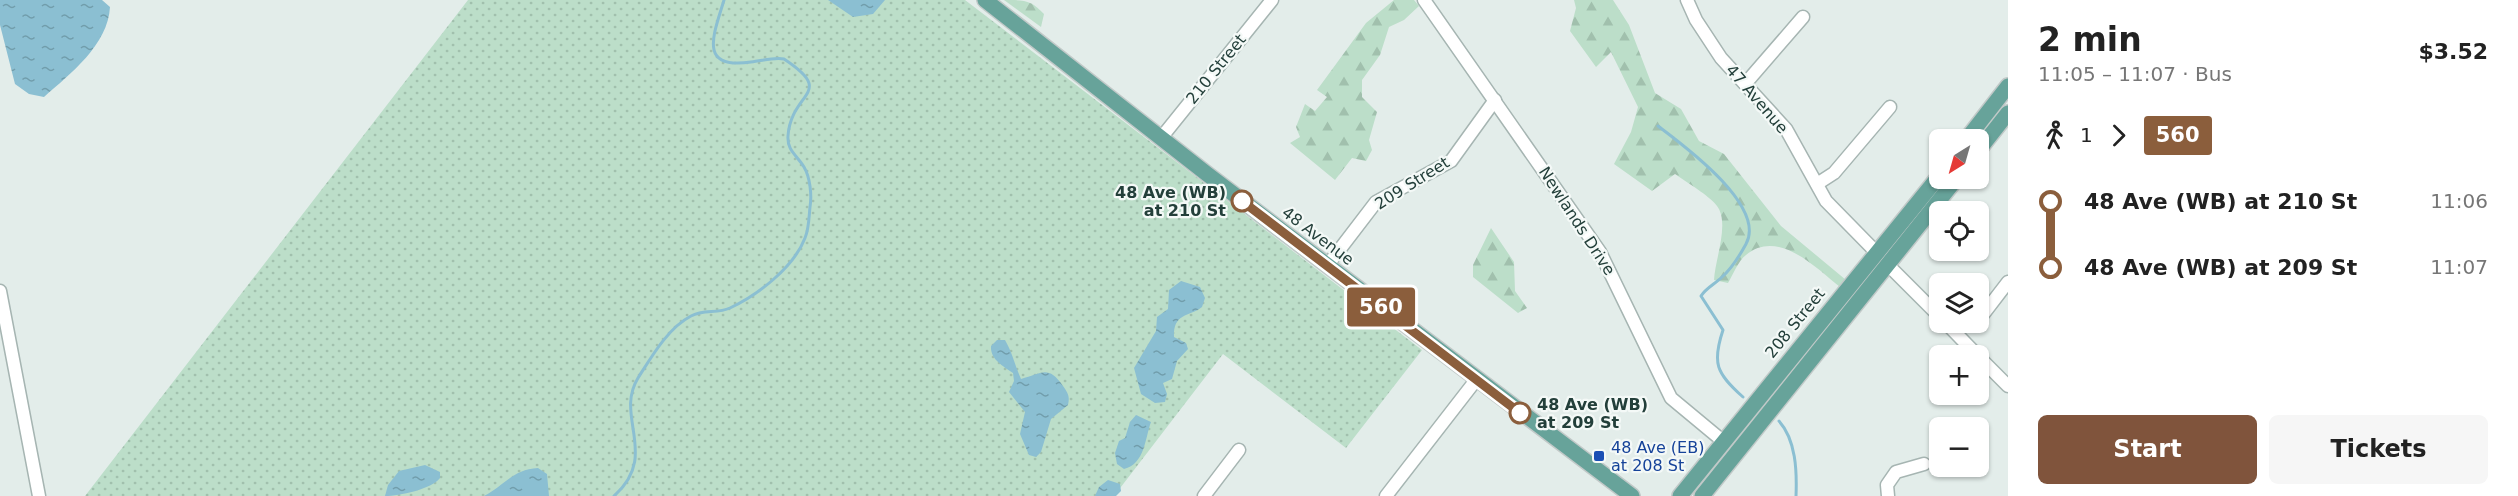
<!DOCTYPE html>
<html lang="en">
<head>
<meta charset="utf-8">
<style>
  :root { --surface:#fff; --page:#f6f6f6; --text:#222; --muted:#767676; --accent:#80543c }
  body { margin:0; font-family:"DejaVu Sans",sans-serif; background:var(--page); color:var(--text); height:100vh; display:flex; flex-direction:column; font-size:22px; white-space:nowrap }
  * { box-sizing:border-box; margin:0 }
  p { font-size:20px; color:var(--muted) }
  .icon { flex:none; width:33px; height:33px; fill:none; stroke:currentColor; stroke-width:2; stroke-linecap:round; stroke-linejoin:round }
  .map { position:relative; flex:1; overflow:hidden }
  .sheet { display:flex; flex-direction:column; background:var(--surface); width:510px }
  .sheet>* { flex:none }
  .badge { padding:0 12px; border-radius:4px; font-size:21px; line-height:39px }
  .needle { width:39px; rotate:217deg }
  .controls { position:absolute; left:1929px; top:129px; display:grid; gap:12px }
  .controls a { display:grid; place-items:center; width:60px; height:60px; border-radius:9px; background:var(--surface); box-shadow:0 2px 4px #0004; font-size:30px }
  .map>.badge { position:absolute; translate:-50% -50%; box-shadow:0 0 0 3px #fff }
  .legs { display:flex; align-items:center; gap:9px; height:66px; padding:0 30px; font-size:20px }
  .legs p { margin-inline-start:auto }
  .overview { display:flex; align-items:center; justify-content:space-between; height:102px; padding:0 30px }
  h1 { font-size:33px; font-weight:600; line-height:45px }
  .cta { display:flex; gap:12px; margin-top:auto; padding:12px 30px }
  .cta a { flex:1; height:69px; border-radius:9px; background:var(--accent); color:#fff; font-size:24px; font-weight:600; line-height:69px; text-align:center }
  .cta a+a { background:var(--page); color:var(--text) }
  ul { padding:0 30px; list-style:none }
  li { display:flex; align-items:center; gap:21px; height:66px; font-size:22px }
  li i { display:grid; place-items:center; width:9px; height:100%; margin:0 8px; background:currentColor }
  li i::after { content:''; width:15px; height:15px; margin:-8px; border:4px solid; border-radius:50%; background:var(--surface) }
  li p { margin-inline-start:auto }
  li:first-child i { background:linear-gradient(#0000 50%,currentColor 0) }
  li:last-child i { background:linear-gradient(currentColor 50%,#0000 0) }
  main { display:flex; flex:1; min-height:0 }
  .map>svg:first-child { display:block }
  .grass { fill:url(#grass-dots) }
  .forest { fill:url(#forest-firs) }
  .water { fill:url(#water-ripples) }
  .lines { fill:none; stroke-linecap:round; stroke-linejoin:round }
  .stream { stroke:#8bbfd2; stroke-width:3 }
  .minor-casing { stroke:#a6b5b2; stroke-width:15 }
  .major-casing { stroke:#c1c9c8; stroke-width:18 }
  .minor { stroke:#fff; stroke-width:12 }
  .major { stroke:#67a39a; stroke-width:15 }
  .line-1-casing { stroke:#fff; stroke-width:14 }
  .line-1 { stroke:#8b5e3c; stroke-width:9 }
  .stop-1-dot { fill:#fff; stroke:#8b5e3c; stroke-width:3 }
  .transit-dot { fill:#1a4fb4; stroke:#f4f9f7; stroke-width:2 }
  .labels { text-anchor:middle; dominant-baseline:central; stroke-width:4.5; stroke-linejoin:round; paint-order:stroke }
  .street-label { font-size:16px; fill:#233f3a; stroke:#f4f9f7 }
  .stop-label { font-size:16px; font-weight:bold; fill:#233f3a; stroke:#f4f9f7; text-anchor:end }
  .transit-label { font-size:16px; fill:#164399; stroke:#f4f9f7; text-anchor:start }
</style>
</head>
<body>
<main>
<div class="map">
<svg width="2008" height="496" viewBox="0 0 2008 496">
  <defs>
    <pattern id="grass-dots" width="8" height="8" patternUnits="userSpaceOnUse" patternTransform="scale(1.5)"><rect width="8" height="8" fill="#bcdec9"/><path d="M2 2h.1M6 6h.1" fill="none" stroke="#a1c0ad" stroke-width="1.8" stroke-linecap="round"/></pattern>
    <pattern id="forest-firs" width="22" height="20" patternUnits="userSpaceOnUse" patternTransform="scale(1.5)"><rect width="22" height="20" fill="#bcdec9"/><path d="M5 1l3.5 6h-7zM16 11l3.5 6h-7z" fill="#a1c0ad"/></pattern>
    <pattern id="water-ripples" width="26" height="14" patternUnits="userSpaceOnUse" patternTransform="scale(1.5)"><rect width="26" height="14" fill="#8bbfd2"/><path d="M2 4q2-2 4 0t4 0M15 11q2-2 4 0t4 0" fill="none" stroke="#719dab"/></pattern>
  </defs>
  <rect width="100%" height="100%" fill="#e3edea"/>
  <!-- grass -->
  <path class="grass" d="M468 0H965L1422 350 1346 448 1223 354 1114 496H85Z"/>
  <!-- forest -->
  <g class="forest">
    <path d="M1004 0C1025 0 1031 0 1044 14L1041 27Z"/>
    <path d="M1394 0H1414L1419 6 1404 20 1389 27 1380 55 1362 80V97L1377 112 1369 140 1372 150 1366 161 1352 158 1335 180 1290 143 1300 137 1296 127 1305 104 1315 111 1327 97 1317 90 1366 23Z"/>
    <path d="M1574 0H1613L1629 25 1655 93 1681 109 1699 141 1724 154 1781 226 1846 280 1840 287C1816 268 1778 228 1746 255 1738 261 1733 275 1728 283L1714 280C1715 259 1730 223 1717 206 1710 196 1686 182 1675 174L1652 191 1614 164 1631 132 1638 107 1611 52 1596 67 1570 31 1576 8Z"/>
    <path d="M1491 228 1514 262 1515 291 1527 308 1518 313 1473 277V265Z"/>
  </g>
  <!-- water -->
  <g class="water">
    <path d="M0 0H102L110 7C108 45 70 74 44 97L29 94 15 84 0 25Z"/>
    <path d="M828 0H885L873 14 853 17Z"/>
    <path d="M1181 281 1200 287 1205 298 1202 307C1189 317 1173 313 1174 337L1186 343 1188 349 1177 361 1172 379 1163 383 1167 394 1165 402 1155 403 1141 394 1134 368 1156 331 1157 317 1168 309 1169 290Z"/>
    <path d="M997 340H1005C1013 354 1015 366 1021 379 1041 374 1048 364 1063 386 1068 393 1070 396 1068 405L1051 419 1041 452 1036 457 1029 455 1020 434 1025 412 1009 392 1014 381 1013 373C1003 366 990 359 991 346Z"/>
    <path d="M1136 415 1151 422C1145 438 1145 464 1124 469L1117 464 1115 453 1119 441 1125 438 1130 422Z"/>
    <path d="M425 465 440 472V478C432 489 399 496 385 496L388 485 399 471Z"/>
    <path d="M538 468 547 474 549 496H484C504 486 513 469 538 468Z"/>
    <path d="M1108 480 1120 484 1121 491 1116 496H1095L1099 487Z"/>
  </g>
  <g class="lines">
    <!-- stream -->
    <g class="stream">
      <path d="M1658 126C1683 145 1767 206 1746 244 1740 255 1731 269 1722 277 1715 284 1706 288 1701 296L1723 330C1712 363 1716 373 1743 397"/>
      <path d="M1779 421C1796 440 1797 471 1796 496"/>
      <path d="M614 496C660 455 614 417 638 378 652 356 668 328 691 316 704 309 717 314 730 308 758 295 794 267 805 238 809 229 809 216 810 207 812 195 810 177 804 167 797 155 787 151 788 136 791 91 837 94 784 59 774 57 762 61 751 62 697 70 714 34 724 0"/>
    </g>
    <!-- minor casing -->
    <g class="minor-casing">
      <g id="minor">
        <path d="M1424 0 1600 252 1671 398 1724 442"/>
        <path d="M1687 0 1696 20 1721 58 1786 129 1826 201 1875 251"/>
        <path d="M1745 84 1803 17"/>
        <path d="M1161 138 1272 0"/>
        <path d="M1817 184 1834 173 1890 107"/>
        <path d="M1887 264 1940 317"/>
        <path d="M1327 266 1376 202 1451 161 1495 100"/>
        <path d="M0 291 39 496"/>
        <path d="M1978 321 2008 282"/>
        <path d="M1945 322 1978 356"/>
        <path d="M1978 356 2008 386"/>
        <path d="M1204 496 1239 450"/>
        <path d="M1386 496 1476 380"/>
        <path d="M1888 496 1887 485 1896 472 1924 464"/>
      </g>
    </g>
    <!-- major casing -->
    <g class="major-casing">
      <g id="major">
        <path d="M985 0 1207 174 1632 496"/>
        <path d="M1966 140 2008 86"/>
        <path d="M1978 151 2008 113"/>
        <path d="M1680 496 1940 175"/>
        <path d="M1702 496 1957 178"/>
      </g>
    </g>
    <!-- minor -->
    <use href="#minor" class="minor"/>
    <!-- major -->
    <use href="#major" class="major"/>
  </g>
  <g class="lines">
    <!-- line-1 casing -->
    <g class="line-1-casing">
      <path id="line-1" d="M1242 201 1520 413"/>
    </g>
    <!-- line-1 -->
    <use href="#line-1" class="line-1"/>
  </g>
  <!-- markers -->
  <g class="stop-1-dot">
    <circle cx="1242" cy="201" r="10"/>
    <circle cx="1520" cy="413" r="10"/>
  </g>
  <rect class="transit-dot" x="1593" y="450" width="12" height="12" rx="3"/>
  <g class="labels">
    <!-- street labels -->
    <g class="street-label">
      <text transform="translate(1216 69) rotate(-51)">210 Street</text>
      <text transform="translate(1757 99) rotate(49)">47 Avenue</text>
      <text transform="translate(1412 183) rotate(-32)">209 Street</text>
      <text transform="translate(1577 221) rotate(57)">Newlands Drive</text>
      <text transform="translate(1318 236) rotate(37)">48 Avenue</text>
      <text transform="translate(1795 323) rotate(-51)">208 Street</text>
    </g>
    <!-- stop labels -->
    <g class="stop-label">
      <text x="1226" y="192">48 Ave (WB)<tspan x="1226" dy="18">at 210 St</tspan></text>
      <text x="1537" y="404" text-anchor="start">48 Ave (WB)<tspan x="1537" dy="18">at 209 St</tspan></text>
    </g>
    <!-- transit labels -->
    <g class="transit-label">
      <text x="1611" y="447">48 Ave (EB)<tspan x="1611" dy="18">at 208 St</tspan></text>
    </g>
  </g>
</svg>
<div class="controls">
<a><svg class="needle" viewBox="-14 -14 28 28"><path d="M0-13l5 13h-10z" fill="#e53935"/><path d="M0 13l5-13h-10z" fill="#767676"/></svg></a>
<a><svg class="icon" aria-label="locate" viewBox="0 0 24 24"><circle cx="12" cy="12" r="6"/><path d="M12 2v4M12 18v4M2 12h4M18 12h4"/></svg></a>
<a><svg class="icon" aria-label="layers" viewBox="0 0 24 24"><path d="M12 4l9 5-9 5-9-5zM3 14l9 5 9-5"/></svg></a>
<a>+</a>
<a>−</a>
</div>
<b class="badge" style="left:1381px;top:307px;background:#8b5e3c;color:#fff">560</b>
</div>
<section class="sheet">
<div class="overview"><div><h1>2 min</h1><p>11:05 – 11:07 · Bus</p></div><b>$3.52</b></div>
<div class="legs"><svg class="icon" aria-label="walk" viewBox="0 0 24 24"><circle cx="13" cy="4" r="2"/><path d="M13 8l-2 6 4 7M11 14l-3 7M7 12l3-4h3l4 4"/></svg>1<svg class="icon" aria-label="forward" viewBox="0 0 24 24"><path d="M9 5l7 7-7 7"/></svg><b class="badge" style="background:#8b5e3c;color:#fff">560</b></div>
<ul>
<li><i style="color:#8b5e3c"></i><b>48 Ave (WB) at 210 St</b><p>11:06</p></li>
<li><i style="color:#8b5e3c"></i><b>48 Ave (WB) at 209 St</b><p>11:07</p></li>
</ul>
<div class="cta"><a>Start</a><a>Tickets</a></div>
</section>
</main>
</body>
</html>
